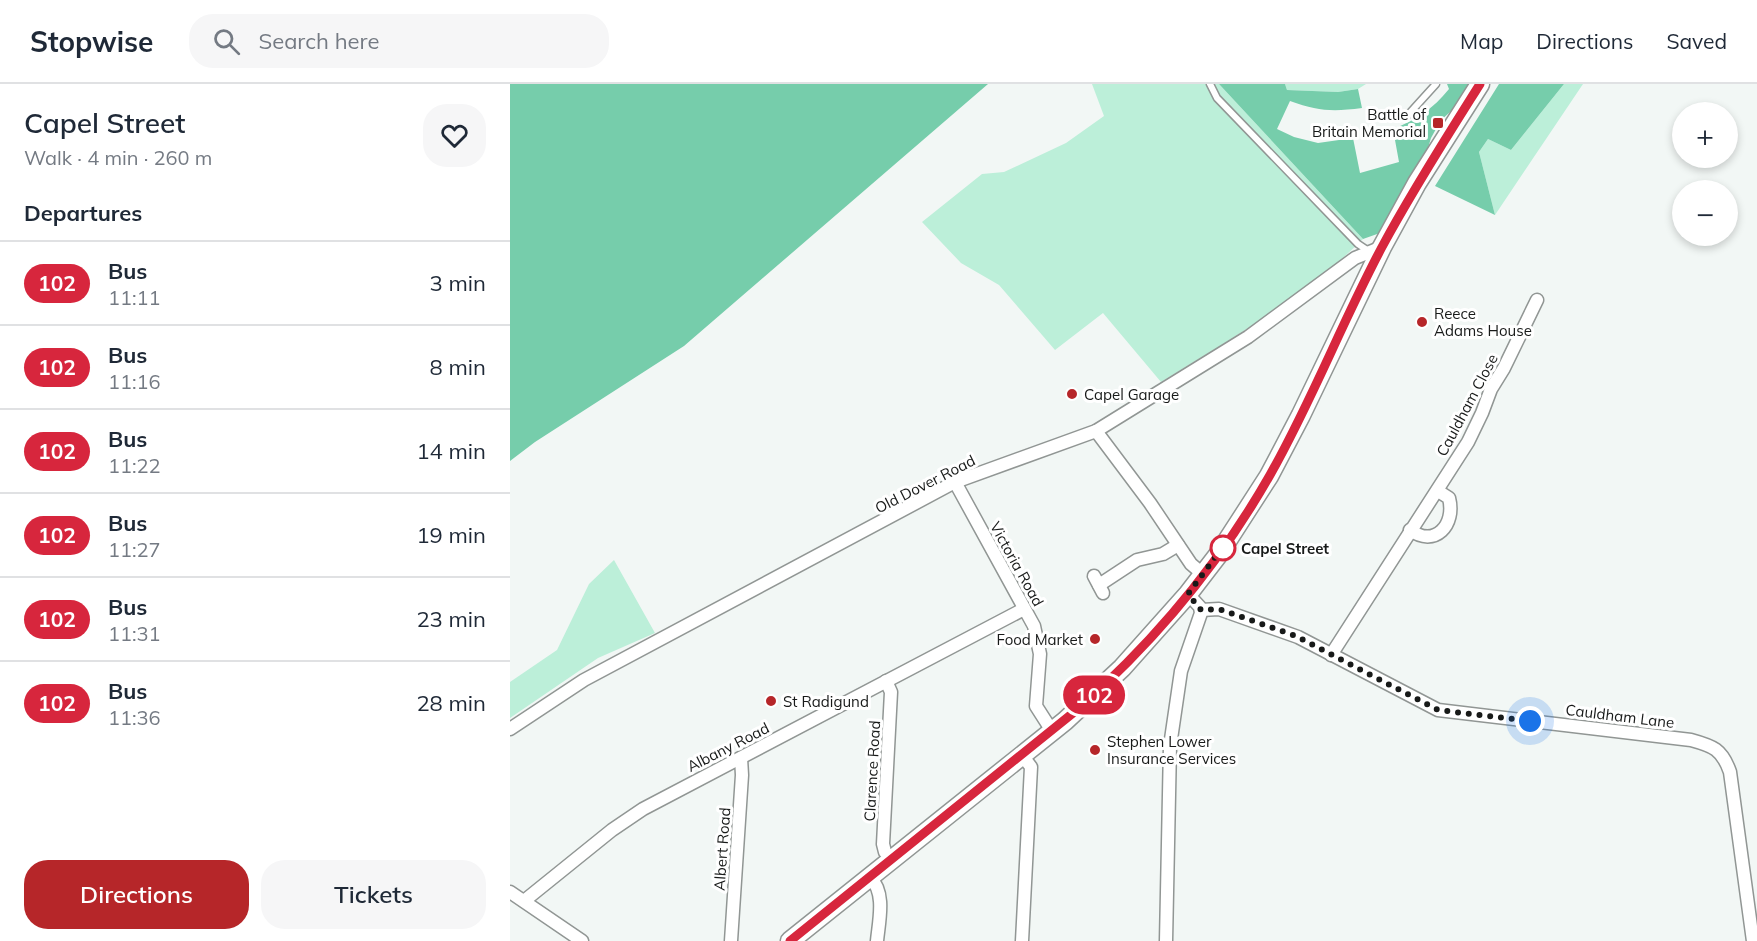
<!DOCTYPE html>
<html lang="en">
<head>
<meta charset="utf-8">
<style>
  :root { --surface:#fff; --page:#f6f6f7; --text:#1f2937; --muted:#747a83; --line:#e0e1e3; --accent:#b62629 }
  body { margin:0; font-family:Mulish,sans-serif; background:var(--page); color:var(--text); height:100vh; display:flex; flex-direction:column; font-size:22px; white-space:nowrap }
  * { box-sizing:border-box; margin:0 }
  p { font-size:20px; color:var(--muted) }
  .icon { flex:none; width:33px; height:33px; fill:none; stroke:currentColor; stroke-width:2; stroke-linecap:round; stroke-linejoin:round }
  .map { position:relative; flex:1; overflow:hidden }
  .details { display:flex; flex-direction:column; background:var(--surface); width:510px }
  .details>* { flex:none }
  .badge { padding:0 12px; border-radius:20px; font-size:21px; line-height:39px }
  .tools { position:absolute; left:1162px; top:18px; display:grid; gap:12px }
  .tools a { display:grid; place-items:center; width:66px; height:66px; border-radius:50%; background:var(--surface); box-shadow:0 3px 9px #0003; font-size:30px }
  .you { position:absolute; width:30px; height:30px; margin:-15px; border:4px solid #fff; border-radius:50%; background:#1a73e8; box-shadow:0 0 0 9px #1a73e833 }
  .map>.badge { position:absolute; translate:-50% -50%; box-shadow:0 0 0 3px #fff }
  h2 { padding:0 24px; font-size:22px; line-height:54px }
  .round { display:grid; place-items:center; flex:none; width:63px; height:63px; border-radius:24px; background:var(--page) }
  .summary { display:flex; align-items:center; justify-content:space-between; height:102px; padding:0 24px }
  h1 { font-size:28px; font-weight:600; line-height:45px }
  .cta { display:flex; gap:12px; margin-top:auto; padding:12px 24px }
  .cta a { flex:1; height:69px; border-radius:24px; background:var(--accent); color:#fff; font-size:24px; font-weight:600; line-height:69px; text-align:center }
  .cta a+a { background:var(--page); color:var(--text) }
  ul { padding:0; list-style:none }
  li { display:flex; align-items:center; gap:18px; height:84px; padding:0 24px; border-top:2px solid var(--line) }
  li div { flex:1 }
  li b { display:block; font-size:22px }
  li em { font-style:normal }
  li .badge { min-width:66px; font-weight:700; text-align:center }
  header { display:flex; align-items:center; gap:36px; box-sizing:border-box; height:84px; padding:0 30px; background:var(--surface); border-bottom:2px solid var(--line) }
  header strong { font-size:28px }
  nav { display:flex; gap:33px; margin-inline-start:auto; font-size:21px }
  .search { width:420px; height:54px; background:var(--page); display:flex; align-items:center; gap:15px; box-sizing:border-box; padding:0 21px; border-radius:24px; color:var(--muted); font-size:22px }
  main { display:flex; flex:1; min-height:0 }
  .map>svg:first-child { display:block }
  .green { fill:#bcefd9 }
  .forest { fill:#76cdab }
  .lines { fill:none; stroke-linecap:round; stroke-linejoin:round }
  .lane-casing { stroke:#919694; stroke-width:9 }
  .street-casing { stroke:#919694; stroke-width:15 }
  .secondary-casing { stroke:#919694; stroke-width:21 }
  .lane { stroke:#fff; stroke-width:6 }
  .street { stroke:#fff; stroke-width:12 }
  .secondary { stroke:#fff; stroke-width:18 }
  .line-casing { stroke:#fff; stroke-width:14 }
  .line { stroke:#d7263d; stroke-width:9 }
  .walk { stroke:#181a19; stroke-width:6; stroke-dasharray:0 10.8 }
  .poi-dot { fill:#b62629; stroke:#fff; stroke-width:2 }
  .stop-dot { fill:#fff; stroke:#d7263d; stroke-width:3 }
  .labels { text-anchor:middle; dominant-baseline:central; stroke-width:6; stroke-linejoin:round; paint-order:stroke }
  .poi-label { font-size:15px; fill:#181a19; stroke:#fff; text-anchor:start }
  .street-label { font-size:15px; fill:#181a19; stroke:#fff }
  .stop-label { font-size:15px; font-weight:bold; fill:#181a19; stroke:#fff; text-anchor:start }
</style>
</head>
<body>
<header>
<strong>Stopwise</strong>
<div class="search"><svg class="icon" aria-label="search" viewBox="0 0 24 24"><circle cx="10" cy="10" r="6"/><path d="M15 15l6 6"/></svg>Search here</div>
<nav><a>Map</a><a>Directions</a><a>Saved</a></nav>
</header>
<main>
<section class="details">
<div class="summary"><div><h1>Capel Street</h1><p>Walk · 4 min · 260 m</p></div><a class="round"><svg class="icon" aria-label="heart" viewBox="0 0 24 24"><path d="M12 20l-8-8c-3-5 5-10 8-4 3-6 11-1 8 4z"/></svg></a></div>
<h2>Departures</h2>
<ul>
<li><span class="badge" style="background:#d7263d;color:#fff">102</span><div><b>Bus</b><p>11:11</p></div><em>3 min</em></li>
<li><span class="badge" style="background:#d7263d;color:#fff">102</span><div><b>Bus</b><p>11:16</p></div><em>8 min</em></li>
<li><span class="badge" style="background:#d7263d;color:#fff">102</span><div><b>Bus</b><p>11:22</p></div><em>14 min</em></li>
<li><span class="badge" style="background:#d7263d;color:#fff">102</span><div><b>Bus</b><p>11:27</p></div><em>19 min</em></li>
<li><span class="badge" style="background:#d7263d;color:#fff">102</span><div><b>Bus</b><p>11:31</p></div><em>23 min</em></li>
<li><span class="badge" style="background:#d7263d;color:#fff">102</span><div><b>Bus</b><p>11:36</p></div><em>28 min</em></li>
</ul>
<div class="cta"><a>Directions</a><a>Tickets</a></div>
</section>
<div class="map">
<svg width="1247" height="857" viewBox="0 0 1247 857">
  <rect width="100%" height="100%" fill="#f2f7f5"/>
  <!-- green -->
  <g class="green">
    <path d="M582 0H709L853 155C796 212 719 256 651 298L593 229 545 266 489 201 451 179 412 138 472 90 494 88 556 59 594 32Z"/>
    <path d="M775 0H856L848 5 828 8 777 6Z"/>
    <path d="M1054 0H1073L985 131 969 68 978 55 1001 66Z"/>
    <path d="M104 476 145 549 88 574 0 634V598L47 566 79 500Z"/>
  </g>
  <!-- forest -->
  <g class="forest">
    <path d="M0 0H478L174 262 25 358 0 377Z"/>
    <path d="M709 0H775L777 6 828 8 848 5 852 24C822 28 808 27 780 17L767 45 784 53 808 59 843 54 850 89 889 78 883 45C906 36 923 25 939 5L937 0H963L947 22 931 36 921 54 916 71 870 149 853 155Z"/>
    <path d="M989 0H1054L1001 66 978 55 969 68 985 131 925 102Z"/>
  </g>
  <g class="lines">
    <!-- lane casing -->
    <g class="lane-casing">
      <g id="lane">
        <path d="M700 0 707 14 848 160 860 168"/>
        <path d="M897 32 926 0"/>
      </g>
    </g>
    <!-- street casing -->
    <g class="street-casing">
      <g id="street">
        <path d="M586 347 640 419 681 480 694 491"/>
        <path d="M445 398 524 542 530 570 526 622 542 647"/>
        <path d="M900 446C925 464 946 441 939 414L928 407"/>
        <path d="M584 492 593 509"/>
        <path d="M589 501 627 476 653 470 668 461"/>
        <path d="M691 526 709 525 788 553 928 626 1181 656C1203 662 1212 665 1220 688L1243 857"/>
        <path d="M821 571 958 358 972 329 981 305 994 284 1027 216"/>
        <path d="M376 597 381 608 373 760 375 768 383 776"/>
        <path d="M0 645 74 596 445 398 586 347 738 253 845 174 872 163"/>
        <path d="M360 793C376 809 369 836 367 857"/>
        <path d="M0 808 72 857"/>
        <path d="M14 817 102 746 133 725 514 525"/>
        <path d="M221 857 232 691 231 674"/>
        <path d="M512 857 521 683 512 671"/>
        <path d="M656 857 660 662 671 587 691 529 690 523 678 510"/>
      </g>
    </g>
    <!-- secondary casing -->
    <g class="secondary-casing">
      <path id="secondary" d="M280 857 555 637 612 584 678 510 708 471 759 392 791 331 872 163 907 99 970 0"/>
    </g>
    <!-- lane -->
    <use href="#lane" class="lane"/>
    <!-- street -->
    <use href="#street" class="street"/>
    <!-- secondary -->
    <use href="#secondary" class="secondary"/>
  </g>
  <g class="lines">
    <!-- line casing -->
    <g class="line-casing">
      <path id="line" d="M280 857 568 625C644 558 710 479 760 391 802 317 832 238 872 163 902 107 936 54 970 0"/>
    </g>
    <!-- line -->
    <use href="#line" class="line"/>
    <!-- walk -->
    <path class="walk" d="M713 464 715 460 678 510 691 526 709 525 786 552 928 626 1020 637"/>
  </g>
  <!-- markers -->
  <g class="poi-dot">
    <rect x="922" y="33" width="12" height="12" rx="3"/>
    <circle cx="912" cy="238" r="6"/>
    <circle cx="562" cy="310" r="6"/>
    <circle cx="585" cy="555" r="6"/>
    <circle cx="261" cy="617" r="6"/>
    <circle cx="585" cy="666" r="6"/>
  </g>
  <circle class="stop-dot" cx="713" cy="464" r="12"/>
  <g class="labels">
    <!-- poi labels -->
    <g class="poi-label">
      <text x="916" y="30" text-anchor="end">Battle of<tspan x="916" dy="17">Britain Memorial</tspan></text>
      <text x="924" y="229">Reece<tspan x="924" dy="17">Adams House</tspan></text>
      <text x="574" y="310">Capel Garage</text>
      <text x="573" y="555" text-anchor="end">Food Market</text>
      <text x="273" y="617">St Radigund</text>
      <text x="597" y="657">Stephen Lower<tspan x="597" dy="17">Insurance Services</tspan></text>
    </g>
    <!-- street labels -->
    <g class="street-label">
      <text transform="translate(957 321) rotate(-62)">Cauldham Close</text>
      <text transform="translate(415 400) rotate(-27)">Old Dover Road</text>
      <text transform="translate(507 480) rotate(61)">Victoria Road</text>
      <text transform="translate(1110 632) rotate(7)">Cauldham Lane</text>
      <text transform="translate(218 663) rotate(-27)">Albany Road</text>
      <text transform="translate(362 687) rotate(-87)">Clarence Road</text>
      <text transform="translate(212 765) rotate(-86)">Albert Road</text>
    </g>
    <!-- stop labels -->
    <g class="stop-label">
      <text x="731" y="464">Capel Street</text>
    </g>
  </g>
</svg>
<div class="tools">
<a>+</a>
<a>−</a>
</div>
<div class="you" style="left:1020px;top:637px"></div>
<b class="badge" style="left:584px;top:611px;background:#d7263d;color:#fff">102</b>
</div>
</main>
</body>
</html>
